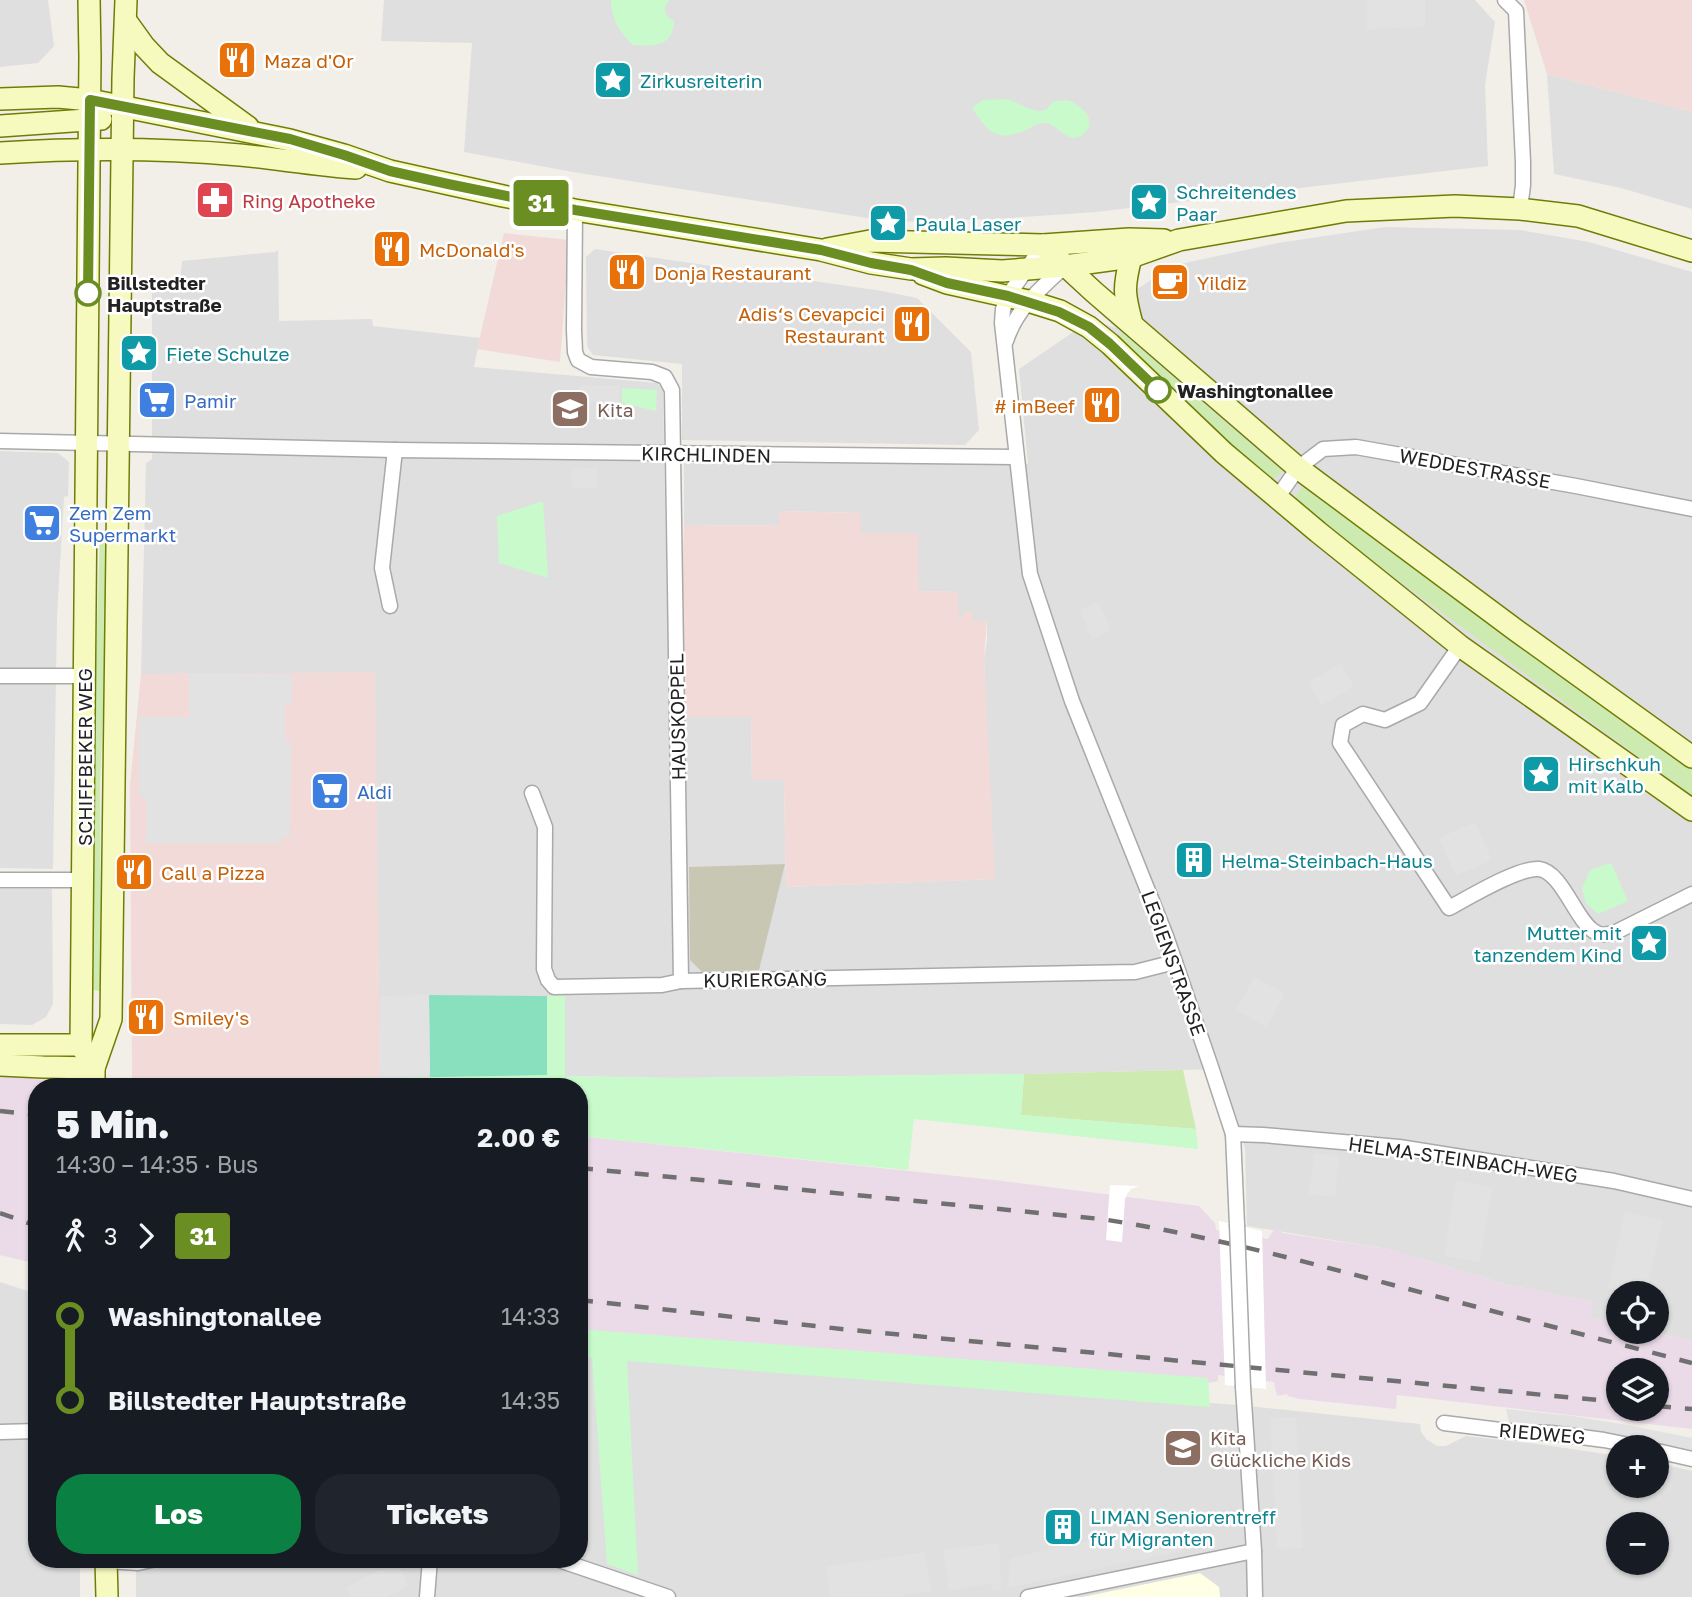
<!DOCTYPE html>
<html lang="de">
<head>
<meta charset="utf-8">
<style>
  :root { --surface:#171b24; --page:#20242c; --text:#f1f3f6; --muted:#9ea1a6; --accent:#0b8043 }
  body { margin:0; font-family:"Golos Text",sans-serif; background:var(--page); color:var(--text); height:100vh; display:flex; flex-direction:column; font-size:26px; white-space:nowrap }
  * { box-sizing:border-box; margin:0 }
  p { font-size:23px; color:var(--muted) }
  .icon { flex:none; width:38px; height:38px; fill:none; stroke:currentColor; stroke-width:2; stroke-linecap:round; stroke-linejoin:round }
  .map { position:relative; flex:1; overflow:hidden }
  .sheet { position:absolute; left:28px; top:1078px; width:560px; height:490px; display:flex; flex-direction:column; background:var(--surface); border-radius:28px; box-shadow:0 2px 5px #0004 }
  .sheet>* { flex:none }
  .badge { padding:0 14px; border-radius:5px; font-size:24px; line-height:46px }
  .tools { position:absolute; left:1606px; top:1281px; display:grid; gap:14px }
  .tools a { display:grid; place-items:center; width:63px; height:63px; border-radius:50%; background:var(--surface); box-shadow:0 2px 5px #0004; font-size:35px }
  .map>.badge { position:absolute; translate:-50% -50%; box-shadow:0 0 0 4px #fff }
  .legs { display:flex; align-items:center; gap:10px; height:77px; padding:0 28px; font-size:23px }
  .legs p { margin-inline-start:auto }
  .summary { display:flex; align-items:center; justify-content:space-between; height:119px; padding:0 28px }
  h1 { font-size:38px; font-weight:800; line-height:52px }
  .cta { display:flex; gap:14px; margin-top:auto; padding:14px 28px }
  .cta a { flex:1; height:80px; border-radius:28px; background:var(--accent); color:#fff; font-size:28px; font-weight:800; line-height:80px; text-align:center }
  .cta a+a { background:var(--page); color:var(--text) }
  ul { padding:0 28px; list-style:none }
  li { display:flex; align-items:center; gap:24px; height:84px; font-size:26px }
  li i { display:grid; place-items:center; width:10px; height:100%; margin:0 9px; background:currentColor }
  li i::after { content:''; width:18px; height:18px; margin:-9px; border:5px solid; border-radius:50%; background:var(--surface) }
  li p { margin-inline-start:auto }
  li:first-child i { background:linear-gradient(#0000 50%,currentColor 0) }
  li:last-child i { background:linear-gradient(currentColor 50%,#0000 0) }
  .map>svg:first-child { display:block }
  .residential { fill:#e0dfdf; fill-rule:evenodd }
  .commercial { fill:#f2dad9 }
  .industrial { fill:#ebdbe8; fill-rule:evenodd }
  .education { fill:#ffffe5 }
  .construction { fill:#c7c7b4 }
  .grass { fill:#cdebb0 }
  .park { fill:#c8facc }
  .pitch { fill:#88e0be }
  .parking { fill:#e2e2e2 }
  .pier { fill:#fff }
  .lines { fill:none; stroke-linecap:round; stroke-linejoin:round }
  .street-casing { stroke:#a9a9a9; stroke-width:17 }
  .secondary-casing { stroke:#707d05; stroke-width:24 }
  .street { stroke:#fff; stroke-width:14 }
  .secondary { stroke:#f7fabf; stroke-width:21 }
  .rail { stroke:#707070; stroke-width:4.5; stroke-dasharray:14 14; stroke-linecap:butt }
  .street-bridge-casing { stroke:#a9a9a9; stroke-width:17; stroke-linecap:butt }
  .street-bridge { stroke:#fff; stroke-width:14 }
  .line-1-casing { stroke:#fff; stroke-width:16 }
  .line-1 { stroke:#6b8e23; stroke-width:10 }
  .stop-1-dot { fill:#fff; stroke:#6b8e23; stroke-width:3.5 }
  .labels { text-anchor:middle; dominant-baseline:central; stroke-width:5; stroke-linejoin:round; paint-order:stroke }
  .food-label { font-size:19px; fill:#c56008; stroke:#fff; text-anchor:start }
  .culture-label { font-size:19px; fill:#0d838f; stroke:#fff; text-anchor:start }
  .health-label { font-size:19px; fill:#be3a42; stroke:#fff; text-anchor:start }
  .stop-label { font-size:19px; font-weight:bold; fill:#222; stroke:#fff; text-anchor:start }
  .shop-label { font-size:19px; fill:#366cbe; stroke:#fff; text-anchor:start }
  .education-label { font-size:19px; fill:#785e54; stroke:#fff; text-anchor:start }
  .street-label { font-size:19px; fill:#222; stroke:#fff }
</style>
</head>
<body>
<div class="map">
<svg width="1692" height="1597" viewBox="0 0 1692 1597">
  <rect width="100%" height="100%" fill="#f2efe9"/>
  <!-- residential -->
  <g class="residential">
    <path d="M0 0H48L54 46 38 63 0 67Z"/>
    <path d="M384 0H1475L1495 22 1485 85 1488 166 1096 212 995 219 892 222 573 172 464 152 472 43 381 41Z"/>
    <path d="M1547 74 1692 112V209L1621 188 1554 174Z"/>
    <path d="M1385 227 1520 230 1589 242 1692 272V1341L1651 1332H1657V1293H1619V1325L1591 1318 1592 1302 1509 1285 1387 1249 1247 1226 1245 1148 1220 1069 1024 1074 674 1078 564 1076 565 995 547 1075 380 1078 374 673 141 674 146 463 152 459V283L180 282 182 261 275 252 278 250 279 321 372 319 373 326 480 338 474 367 657 383 663 390 669 711 677 717H751L752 779 784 780 786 887 994 879 984 658 987 640V621H973L972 611 964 617H958V592L919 591 860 534V513L780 511 779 525 684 526V463L1028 464 1019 369 1091 320 1116 328 1101 314 1171 266 1278 243Z"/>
    <path d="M595 249 882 291 917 298 971 352 979 430 965 445 682 440V364L593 355 587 346 586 257Z"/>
    <path d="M0 451 58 453 69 462 68 496 64 497 57 616 53 869 0 868Z"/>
    <path d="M0 889H52L53 1004 46 1017 32 1025 0 1024Z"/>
    <path d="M0 1282 37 1294V1559H80V1597H0Z"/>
    <path d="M579 1356 1238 1405 1420 1424 1421 1432 1427 1440 1438 1446H1446L1466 1436 1538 1444 1619 1456V1486H1657V1463L1675 1467 1692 1471V1597H136V1559H579ZM1619 1524H1657V1563H1619Z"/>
  </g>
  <!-- commercial -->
  <g class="commercial">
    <path d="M1524 0H1692V112L1547 74Z"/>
    <path d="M504 233 569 240 560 362 477 349Z"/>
    <path d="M779 511 860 513 861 533H918L919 591 958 592 959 617H963L964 611H973V621H987L984 658 995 879 786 887 784 780H752L751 717H677L684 526 779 525Z"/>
    <path d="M375 672 380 1078 132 1081 130 785 141 674Z"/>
  </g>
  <!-- industrial -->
  <g class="industrial">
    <path d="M0 1075 46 1080 51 1087H37V1264L0 1255Z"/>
    <path d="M579 1136 994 1180 1199 1206 1215 1223 1216 1230 1268 1239 1275 1228 1283 1233 1387 1249 1509 1285 1593 1302 1591 1318 1619 1325V1332H1651L1692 1341V1429L1397 1395 1396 1409 1300 1399 1288 1396 1287 1394 1277 1396 1274 1382 1218 1375V1381L1168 1391 579 1332ZM1619 1370H1657V1409H1619Z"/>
  </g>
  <!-- education -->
  <path class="education" d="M1200 1573 1219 1587 1220 1597H1082Z"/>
  <!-- construction -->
  <path class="construction" d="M785 864 759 970 702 972 690 960 689 867Z"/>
  <!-- grass -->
  <g class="grass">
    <path d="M1122 333 1282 471 1277 477 1269 480 1116 340Z"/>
    <path d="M1310 486 1416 567 1692 768V796L1297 506 1295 502C1297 492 1299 488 1310 486Z"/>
    <path d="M100 534H106V640L100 786 101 991 90 990 92 789Z"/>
    <path d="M1183 1070 1196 1129 1021 1115 1024 1074Z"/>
  </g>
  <!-- park -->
  <g class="park">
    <path d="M611 0H669L664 8 667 16 674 21C673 47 654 46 633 45 620 33 611 19 611 0Z"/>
    <path d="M1006 99C1020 101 1042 123 1052 102 1058 101 1064 100 1069 101 1081 105 1099 121 1084 133 1069 147 1060 126 1046 123 1040 122 1035 125 1030 128 1000 143 989 135 972 108L983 100Z"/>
    <path d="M622 388 657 390 656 411 622 403Z"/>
    <path d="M543 501 548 578 499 563 497 516Z"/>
    <path d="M1611 863 1628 901 1598 914 1586 903 1582 889 1590 870Z"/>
    <path d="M565 995V1076L674 1078 1024 1074 1021 1115 1196 1129 1198 1149 914 1119 908 1170 579 1136V1087H132V1081L546 1075 547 996Z"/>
    <path d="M579 1329 1208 1378 1210 1407 627 1361 638 1575 607 1564 592 1358 579 1356Z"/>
  </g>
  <!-- pitch -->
  <path class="pitch" d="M429 995 547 996V1075L430 1077Z"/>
  <!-- parking -->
  <g class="parking">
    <path d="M1366 0H1425V27L1367 29Z"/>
    <path d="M619 385V403L579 402V386Z"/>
    <path d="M597 467 598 487 572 489 571 469Z"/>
    <path d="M1099 602 1111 631 1092 639 1080 610Z"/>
    <path d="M1341 664 1354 687 1321 705 1308 682Z"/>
    <path d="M189 673 292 674V703H285V741L291 742 290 837H282V843H146V798L139 797V717H189Z"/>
    <path d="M1475 822 1492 860 1456 876 1439 838Z"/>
    <path d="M1254 977 1285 994 1267 1027 1236 1010Z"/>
    <path d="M429 995 430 1077 380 1078V996Z"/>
    <path d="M1314 1154 1339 1156 1335 1197 1309 1194Z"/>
    <path d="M1456 1181 1492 1187 1480 1262 1444 1256Z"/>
    <path d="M1625 1212 1663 1220 1646 1293H1629L1608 1288Z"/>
    <path d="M1506 1409 1573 1416 1627 1425 1692 1438V1452L1635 1440 1509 1423Z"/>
    <path d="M1296 1417 1303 1548 1277 1549 1270 1418Z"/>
    <path d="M1164 1524 1175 1533 1185 1550 1008 1588 1010 1558Z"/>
    <path d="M999 1543 1001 1589 992 1591 991 1583 949 1590 943 1550Z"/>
    <path d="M925 1552 931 1591 903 1595V1597H830L826 1567Z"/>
    <path d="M396 1562 408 1586 387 1597H350L346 1587Z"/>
  </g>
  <!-- pier -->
  <g class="pier">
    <path d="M1110 1185 1139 1186 1131 1189 1127 1194 1125 1199 1122 1242 1106 1240Z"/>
    <path d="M1219 1221 1262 1231 1266 1389 1225 1385Z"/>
  </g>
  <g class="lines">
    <!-- street casing -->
    <g class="street-casing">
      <g id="street">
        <path d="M1505 0 1516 11 1523 162V185L1520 209"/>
        <path d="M575 210 574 330 575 352 578 360 591 367 652 372 665 377 672 390 681 981"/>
        <path d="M1043 245 1008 296 1003 309 1002 323 1030 574 1072 701 1166 936 1211 1067 1233 1134 1237 1225"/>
        <path d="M1006 341C1016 309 1041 288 1065 266"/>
        <path d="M0 441 395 450 1016 457"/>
        <path d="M1277 498 1298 468 1323 449 1356 447 1576 486 1692 509"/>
        <path d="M390 606 382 568 395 450"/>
        <path d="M1460 646 1420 703 1385 720 1363 714 1343 725 1340 743 1449 908C1468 898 1519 867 1539 869 1563 872 1577 925 1597 933 1603 936 1608 934 1614 933L1692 894"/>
        <path d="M0 676H84"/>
        <path d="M532 793 545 827 544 969 548 980 554 987 662 985 681 981 1135 972 1175 962"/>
        <path d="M0 880H83"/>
        <path d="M1233 1134 1263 1135 1399 1147 1614 1181 1692 1199"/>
        <path d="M1243 1387 1254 1551 1255 1597"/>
        <path d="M1444 1423 1516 1432 1551 1433 1604 1440 1639 1447"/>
        <path d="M0 1432 37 1431"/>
        <path d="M1657 1451 1692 1459"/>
        <path d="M556 1559 668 1597"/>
        <path d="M106 1561 138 1563 156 1559"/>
        <path d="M427 1597 430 1559"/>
        <path d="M1028 1597 1254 1551"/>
      </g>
    </g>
    <!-- secondary casing -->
    <g class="secondary-casing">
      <g id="secondary">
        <path d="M89 0 90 57 81 1045 94 1068"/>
        <path d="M126 21 144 46 160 63 248 127"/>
        <path d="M0 99 58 97 90 100 290 140 344 155 390 171 503 196 575 210 821 250 871 263 911 269 946 268 1002 271 1065 266 1131 257 1179 240 1346 211 1455 206 1520 209 1578 216 1692 251"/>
        <path d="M0 126 101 119"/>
        <path d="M0 153C80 148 160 148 240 155 279 159 317 165 356 168"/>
        <path d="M1043 245 1094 292 1298 468 1517 631 1692 757"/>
        <path d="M827 249 870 241 1043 245 1129 239 1164 240"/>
        <path d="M1131 257C1123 288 1124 294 1132 324"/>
        <path d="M923 274 947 283 1028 301 1060 311 1089 327 1110 344 1224 453 1318 532 1460 646 1692 810"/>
        <path d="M0 1045H81"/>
        <path d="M0 1065 43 1067 94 1068"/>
        <path d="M94 1087V1068L111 1019 123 78 126 0"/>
        <path d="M106 1559 107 1597"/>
      </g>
    </g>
    <!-- street -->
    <use href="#street" class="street"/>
    <!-- secondary -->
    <use href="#secondary" class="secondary"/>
    <!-- rail -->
    <g class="rail">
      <path d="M0 1111 37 1115"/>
      <path d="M579 1168 1101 1219C1200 1234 1296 1259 1393 1285 1492 1311 1592 1337 1692 1363"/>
      <path d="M0 1213 37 1226"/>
      <path d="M579 1300 851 1330 1619 1402"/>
      <path d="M1657 1406 1692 1409"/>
    </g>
    <!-- street-bridge casing -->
    <g class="street-bridge-casing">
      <path id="street-bridge" d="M1237 1225 1243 1387"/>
    </g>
    <!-- street-bridge -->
    <use href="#street-bridge" class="street-bridge"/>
  </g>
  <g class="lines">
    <!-- line-1 casing -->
    <g class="line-1-casing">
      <path id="line-1" d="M88 293 90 100 290 139 344 155 390 171 448 184 575 210 821 250 871 263 911 270 947 283 1008 296 1059 312 1089 327 1110 344 1158 390"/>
    </g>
    <!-- line-1 -->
    <use href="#line-1" class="line-1"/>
  </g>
  <!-- icons -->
  <defs>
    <g id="restaurant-square" transform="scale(2.0125)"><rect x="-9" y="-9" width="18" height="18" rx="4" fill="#e8710a" stroke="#fff"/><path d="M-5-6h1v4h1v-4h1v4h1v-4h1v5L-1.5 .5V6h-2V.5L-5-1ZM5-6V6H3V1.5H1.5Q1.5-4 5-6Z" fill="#fff"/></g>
    <g id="sight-square" transform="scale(2.0125)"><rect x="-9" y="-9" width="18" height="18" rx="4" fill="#0f9aa8" stroke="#fff"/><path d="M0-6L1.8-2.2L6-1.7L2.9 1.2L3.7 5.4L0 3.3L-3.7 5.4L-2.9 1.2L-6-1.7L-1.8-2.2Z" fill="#fff"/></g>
    <g id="pharmacy-square" transform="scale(2.0125)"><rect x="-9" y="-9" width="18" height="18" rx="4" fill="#e0444e" stroke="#fff"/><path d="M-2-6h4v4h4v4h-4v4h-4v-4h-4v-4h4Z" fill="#fff"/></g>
    <g id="cafe-square" transform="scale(2.0125)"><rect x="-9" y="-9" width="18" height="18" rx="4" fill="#e8710a" stroke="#fff"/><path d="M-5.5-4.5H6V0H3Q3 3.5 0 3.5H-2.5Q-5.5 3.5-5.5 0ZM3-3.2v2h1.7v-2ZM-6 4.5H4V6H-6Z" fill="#fff"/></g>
    <g id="supermarket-square" transform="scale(2.0125)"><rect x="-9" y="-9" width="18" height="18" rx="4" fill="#3f7fe0" stroke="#fff"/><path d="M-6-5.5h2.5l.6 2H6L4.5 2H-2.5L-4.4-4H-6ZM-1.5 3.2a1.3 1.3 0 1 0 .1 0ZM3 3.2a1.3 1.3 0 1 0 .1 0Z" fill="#fff"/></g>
    <g id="school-square" transform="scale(2.0125)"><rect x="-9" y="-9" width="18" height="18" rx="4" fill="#8d6e63" stroke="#fff"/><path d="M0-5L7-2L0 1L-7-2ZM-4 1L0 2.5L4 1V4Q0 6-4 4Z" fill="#fff"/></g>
    <g id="building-square" transform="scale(2.0125)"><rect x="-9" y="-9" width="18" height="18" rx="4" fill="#0f9aa8" stroke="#fff"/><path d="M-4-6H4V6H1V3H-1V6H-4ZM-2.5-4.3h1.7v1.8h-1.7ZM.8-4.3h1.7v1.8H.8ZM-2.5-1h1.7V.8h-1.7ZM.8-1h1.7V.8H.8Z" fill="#fff"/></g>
  </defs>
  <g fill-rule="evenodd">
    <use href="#restaurant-square" x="237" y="60"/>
    <use href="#sight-square" x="613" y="80"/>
    <use href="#pharmacy-square" x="215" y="200"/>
    <use href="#sight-square" x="1149" y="202"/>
    <use href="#sight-square" x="888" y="223"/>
    <use href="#restaurant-square" x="392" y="249"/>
    <use href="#restaurant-square" x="627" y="272"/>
    <use href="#cafe-square" x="1170" y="282"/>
    <use href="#restaurant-square" x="912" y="324"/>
    <use href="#sight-square" x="139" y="353"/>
    <use href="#supermarket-square" x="157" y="400"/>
    <use href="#restaurant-square" x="1102" y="405"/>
    <use href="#school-square" x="570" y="409"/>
    <use href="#supermarket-square" x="42" y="523"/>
    <use href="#sight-square" x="1541" y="774"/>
    <use href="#supermarket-square" x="330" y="791"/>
    <use href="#building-square" x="1194" y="860"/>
    <use href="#restaurant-square" x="134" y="872"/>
    <use href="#sight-square" x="1649" y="943"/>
    <use href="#restaurant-square" x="146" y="1017"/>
    <use href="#school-square" x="1183" y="1448"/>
    <use href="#building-square" x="1063" y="1527"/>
  </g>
  <!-- markers -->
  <g class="stop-1-dot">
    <circle cx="88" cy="293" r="12"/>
    <circle cx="1158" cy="390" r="12"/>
  </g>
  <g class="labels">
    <!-- food labels -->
    <g class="food-label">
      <text x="264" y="60">Maza d'Or</text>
      <text x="419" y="249">McDonald's</text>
      <text x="654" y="272">Donja Restaurant</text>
      <text x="1197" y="282">Yildiz</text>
      <text x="885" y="313" text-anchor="end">Adis‘s Cevapcici<tspan x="885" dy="22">Restaurant</tspan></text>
      <text x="1075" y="405" text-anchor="end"># imBeef</text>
      <text x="161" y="872">Call a Pizza</text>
      <text x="173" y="1017">Smiley's</text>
    </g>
    <!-- culture labels -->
    <g class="culture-label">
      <text x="640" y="80">Zirkusreiterin</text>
      <text x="1176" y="191">Schreitendes<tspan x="1176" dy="22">Paar</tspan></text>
      <text x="915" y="223">Paula Laser</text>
      <text x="166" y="353">Fiete Schulze</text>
      <text x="1568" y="763">Hirschkuh<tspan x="1568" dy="22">mit Kalb</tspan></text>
      <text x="1221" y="860">Helma-Steinbach-Haus</text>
      <text x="1622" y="932" text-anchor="end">Mutter mit<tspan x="1622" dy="22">tanzendem Kind</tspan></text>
      <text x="1090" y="1516">LIMAN Seniorentreff<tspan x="1090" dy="22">für Migranten</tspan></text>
    </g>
    <!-- health labels -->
    <g class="health-label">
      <text x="242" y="200">Ring Apotheke</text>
    </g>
    <!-- stop labels -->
    <g class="stop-label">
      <text x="107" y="282">Billstedter<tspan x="107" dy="22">Hauptstraße</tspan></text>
      <text x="1177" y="390">Washingtonallee</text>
    </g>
    <!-- shop labels -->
    <g class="shop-label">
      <text x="184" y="400">Pamir</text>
      <text x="69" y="512">Zem Zem<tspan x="69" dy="22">Supermarkt</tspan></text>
      <text x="357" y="791">Aldi</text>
    </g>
    <!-- education labels -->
    <g class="education-label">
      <text x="597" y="409">Kita</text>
      <text x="1210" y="1437">Kita<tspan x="1210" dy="22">Glückliche Kids</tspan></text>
    </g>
    <!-- street labels -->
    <g class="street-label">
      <text transform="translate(706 454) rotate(1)">KIRCHLINDEN</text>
      <text transform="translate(1475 468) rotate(10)">WEDDESTRASSE</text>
      <text transform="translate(677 717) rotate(-91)">HAUSKOPPEL</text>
      <text transform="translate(84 757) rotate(-90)">SCHIFFBEKER WEG</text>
      <text transform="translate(1174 963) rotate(70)">LEGIENSTRASSE</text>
      <text transform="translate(765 979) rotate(-1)">KURIERGANG</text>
      <text transform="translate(1463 1159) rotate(8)">HELMA-STEINBACH-WEG</text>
      <text transform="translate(1542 1433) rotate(5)">RIEDWEG</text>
    </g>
  </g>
</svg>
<div class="tools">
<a><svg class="icon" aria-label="locate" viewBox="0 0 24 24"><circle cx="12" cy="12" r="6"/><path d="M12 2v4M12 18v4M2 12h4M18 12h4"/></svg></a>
<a><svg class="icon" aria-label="layers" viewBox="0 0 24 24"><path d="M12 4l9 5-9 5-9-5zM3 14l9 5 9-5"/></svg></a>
<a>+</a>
<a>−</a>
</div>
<b class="badge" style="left:541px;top:203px;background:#6b8e23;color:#fff">31</b>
<section class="sheet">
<div class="summary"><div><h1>5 Min.</h1><p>14:30 – 14:35 · Bus</p></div><b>2.00 €</b></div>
<div class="legs"><svg class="icon" aria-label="walk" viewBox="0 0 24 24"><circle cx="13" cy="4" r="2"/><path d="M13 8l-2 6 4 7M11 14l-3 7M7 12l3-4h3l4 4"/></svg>3<svg class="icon" aria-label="forward" viewBox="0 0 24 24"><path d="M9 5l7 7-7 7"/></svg><b class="badge" style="background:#6b8e23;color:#fff">31</b></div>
<ul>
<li><i style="color:#6b8e23"></i><b>Washingtonallee</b><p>14:33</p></li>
<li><i style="color:#6b8e23"></i><b>Billstedter Hauptstraße</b><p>14:35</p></li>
</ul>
<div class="cta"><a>Los</a><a>Tickets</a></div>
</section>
</div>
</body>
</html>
